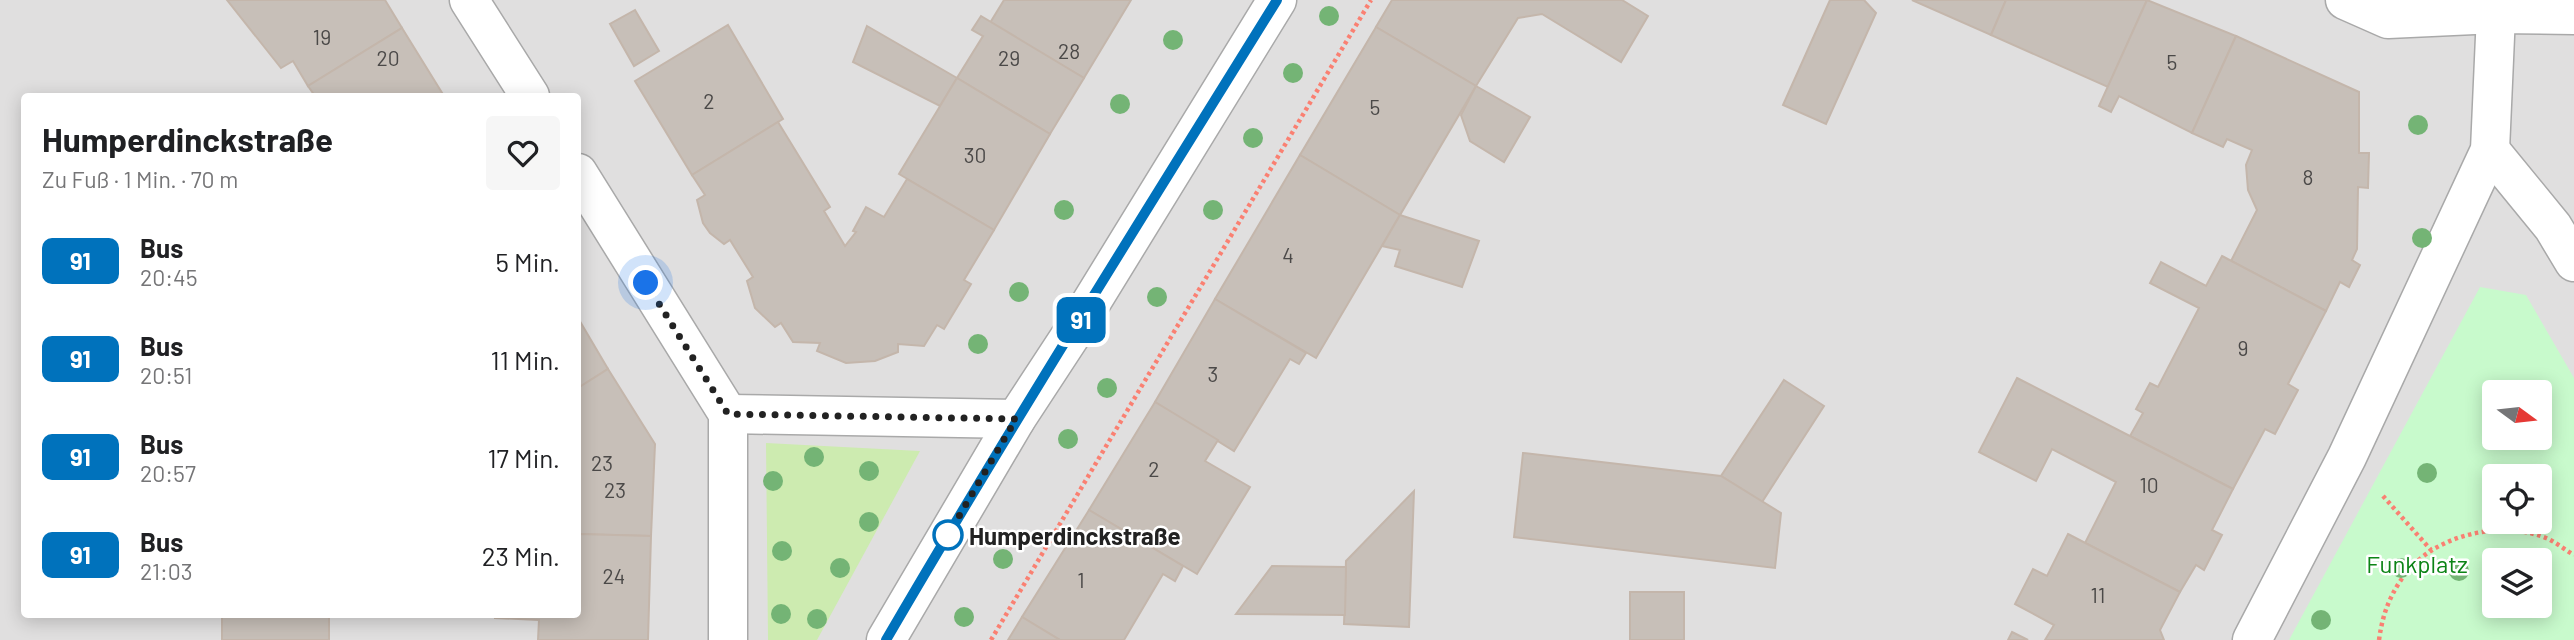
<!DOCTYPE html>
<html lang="de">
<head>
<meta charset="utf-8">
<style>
  :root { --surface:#fff; --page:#f6f6f6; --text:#202124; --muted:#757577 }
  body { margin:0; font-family:Barlow,sans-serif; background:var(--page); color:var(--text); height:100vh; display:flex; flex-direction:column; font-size:26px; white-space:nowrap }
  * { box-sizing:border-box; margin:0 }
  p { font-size:23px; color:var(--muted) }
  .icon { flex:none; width:38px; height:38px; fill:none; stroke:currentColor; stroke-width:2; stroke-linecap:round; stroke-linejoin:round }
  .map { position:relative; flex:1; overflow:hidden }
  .sheet { position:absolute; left:21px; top:93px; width:560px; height:525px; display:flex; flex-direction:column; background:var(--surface); border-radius:7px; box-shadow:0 4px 18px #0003 }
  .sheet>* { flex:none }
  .badge { padding:0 14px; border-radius:10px; font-size:24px; line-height:46px }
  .needle { width:46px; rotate:105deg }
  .buttons { position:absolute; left:2482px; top:380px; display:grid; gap:14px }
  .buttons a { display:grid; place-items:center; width:70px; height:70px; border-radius:7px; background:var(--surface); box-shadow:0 4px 18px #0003; font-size:35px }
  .you { position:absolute; width:35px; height:35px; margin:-18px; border:5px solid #fff; border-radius:50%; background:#1a73e8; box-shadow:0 0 0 10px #1a73e833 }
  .map>.badge { position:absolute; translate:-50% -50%; box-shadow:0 0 0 4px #fff }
  .round { display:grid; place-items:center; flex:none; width:74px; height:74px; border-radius:7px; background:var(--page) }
  .headline { display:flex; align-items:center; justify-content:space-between; height:119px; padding:0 21px }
  h1 { font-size:33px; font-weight:700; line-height:52px }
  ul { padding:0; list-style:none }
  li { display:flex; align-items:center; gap:21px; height:98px; padding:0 21px }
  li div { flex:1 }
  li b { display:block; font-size:26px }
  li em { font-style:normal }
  li .badge { min-width:77px; font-weight:700; text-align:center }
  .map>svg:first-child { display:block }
  .residential { fill:#e0dfdf; fill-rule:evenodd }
  .grass { fill:#cdebb0 }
  .park { fill:#c8facc; fill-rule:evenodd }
  .building { fill:#c7bfb8; stroke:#c4b6ab; stroke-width:2 }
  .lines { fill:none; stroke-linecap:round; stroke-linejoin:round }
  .minor-casing { stroke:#a9a9a9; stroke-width:41 }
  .path { stroke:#fa8072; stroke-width:4.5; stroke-dasharray:3.5 3.5; stroke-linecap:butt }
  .minor { stroke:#fff; stroke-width:38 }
  .tree { fill:#74b475 }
  .line-casing { stroke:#fff; stroke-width:16 }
  .line { stroke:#0072bc; stroke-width:10 }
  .walk { stroke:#222; stroke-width:7; stroke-dasharray:0 12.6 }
  .stop-dot { fill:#fff; stroke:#0072bc; stroke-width:3.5 }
  .labels { text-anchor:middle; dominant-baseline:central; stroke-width:5; stroke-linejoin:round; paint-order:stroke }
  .number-label { font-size:21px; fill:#4b4948 }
  .stop-label { font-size:24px; font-weight:bold; fill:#222; stroke:#fff; text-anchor:start }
  .park-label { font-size:24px; fill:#0c8416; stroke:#fff }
</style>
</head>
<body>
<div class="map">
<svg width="2574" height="640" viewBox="0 0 2574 640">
  <rect width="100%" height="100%" fill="#f2efe9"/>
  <!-- residential -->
  <path class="residential" d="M0 0H2495L2574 15V640H0ZM24 96H578V614H24ZM2494 392H2539V438H2494ZM2494 476H2539V522H2494ZM2494 560H2539V606H2494Z"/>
  <!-- grass -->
  <path class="grass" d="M766 443 920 451 817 640H768Z"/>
  <!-- park -->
  <path class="park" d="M2480 287 2526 295 2574 378V640H2289ZM2494 392H2539V438H2494ZM2494 476H2539V522H2494ZM2494 560H2539V606H2494Z"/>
  <!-- building -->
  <g class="building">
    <path d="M227 0H385L402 28 308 86 293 61 281 68Z"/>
    <path d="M1004 0H1131L1084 78 990 23Z"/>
    <path d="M1392 0H1622L1648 16 1621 62 1542 14 1518 18 1476 86 1376 27Z"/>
    <path d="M1830 0H1864L1876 13 1826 124 1783 105Z"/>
    <path d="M1912 0H2006L1991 35Z"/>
    <path d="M2006 0H2147L2108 87 1991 35Z"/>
    <path d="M2147 0 2236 36 2192 133 2119 96 2111 112 2099 106Z"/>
    <path d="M635 10 659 51 634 66 610 24Z"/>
    <path d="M981 16 1084 78 1050 134 957 78 983 36 972 30Z"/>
    <path d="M728 25 783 119 692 175 635 81Z"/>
    <path d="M867 26 957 78 940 106 853 62Z"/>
    <path d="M1376 27 1476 86 1400 215 1300 155Z"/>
    <path d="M402 28 444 96H315L308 86Z"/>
    <path d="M2236 36 2359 92V153H2369L2368 188 2358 187 2357 249 2352 260 2360 265 2349 287 2340 282 2326 311 2231 261 2257 210 2248 190 2246 165 2252 150 2227 139 2223 147 2192 133Z"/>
    <path d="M957 78 1050 134 994 230 899 174Z"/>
    <path d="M1476 86 1530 117 1504 162 1470 141 1461 115Z"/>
    <path d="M778 122 830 207 824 211 845 246 856 232 853 231 866 207 884 217 907 179 994 230 964 280 971 284 944 329 937 325 924 346 898 344V352L875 361 846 363 817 351 820 343 793 342 781 323 775 327 755 308 747 281 753 277 730 240 724 244 710 233 703 223 697 200 705 195 692 175Z"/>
    <path d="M1300 155 1400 215 1316 358 1215 299Z"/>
    <path d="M1400 215 1479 241 1462 287 1395 266 1400 250 1382 246Z"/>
    <path d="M2222 256 2326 311 2288 384 2298 390 2275 434 2265 429 2233 489 2130 436 2143 413 2136 409 2150 383 2158 387 2199 308 2150 283 2161 262 2206 286Z"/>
    <path d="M1215 299 1306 353 1299 364 1290 359 1234 451 1155 402Z"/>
    <path d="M578 318 608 369 578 388Z"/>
    <path d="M608 369 655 444 651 536 578 534V388Z"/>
    <path d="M2017 378 2233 489 2212 530 2222 535 2204 570 2196 565 2180 592 2085 543 2116 482 2052 449 2036 481 1979 452Z"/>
    <path d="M1784 380 1824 406 1762 502 1721 476Z"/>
    <path d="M1155 402 1218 440 1205 461 1250 487 1197 574 1089 510Z"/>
    <path d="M1523 453 1721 476 1781 513 1775 568 1514 537Z"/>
    <path d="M1414 491 1409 627 1344 624 1346 561Z"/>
    <path d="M1089 510 1183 566 1175 581 1163 574 1124 640H1060L1022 617Z"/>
    <path d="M578 534 651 536 648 640H538L539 620 495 618V614H578Z"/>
    <path d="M2068 534 2180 592 2160 630 2164 640H2045L2054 625 2015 604 2033 569 2047 576Z"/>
    <path d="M1272 566 1346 567 1345 615 1236 614Z"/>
    <rect x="1630" y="592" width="54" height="48"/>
    <rect x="222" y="614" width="107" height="26"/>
    <path d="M1022 617 1060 640H1008Z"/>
    <path d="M2012 632 2028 640H2008Z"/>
  </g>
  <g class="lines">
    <!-- minor casing -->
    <g class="minor-casing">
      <g id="minor">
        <path d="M469 0 530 96"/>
        <path d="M2345 0 2388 19 2496 14 2574 15"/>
        <path d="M2490 150 2553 227 2574 262"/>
        <path d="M578 173 728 414V640"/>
        <path d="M728 414 1016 419"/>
        <path d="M886 640 1016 419 1073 332 1277 0"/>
        <path d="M2252 640 2347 457 2490 150 2496 14"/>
      </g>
    </g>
    <!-- path -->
    <g class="path">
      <path d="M2383 496 2431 550"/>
      <path d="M991 640 1371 0"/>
      <path d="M2379 640C2382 618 2388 599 2401 580 2429 536 2499 519 2546 538 2556 542 2565 550 2574 555"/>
    </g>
    <!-- minor -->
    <use href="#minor" class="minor"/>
  </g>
  <!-- trees -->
  <g class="tree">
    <circle cx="1329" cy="16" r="10"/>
    <circle cx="1173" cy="40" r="10"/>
    <circle cx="1293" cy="73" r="10"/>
    <circle cx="1120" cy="104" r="10"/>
    <circle cx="2418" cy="125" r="10"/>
    <circle cx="1253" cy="138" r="10"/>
    <circle cx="1064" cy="210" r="10"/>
    <circle cx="1213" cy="210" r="10"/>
    <circle cx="2422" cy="238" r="10"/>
    <circle cx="1019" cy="292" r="10"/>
    <circle cx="1157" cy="297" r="10"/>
    <circle cx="978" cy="344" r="10"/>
    <circle cx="1107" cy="388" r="10"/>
    <circle cx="1068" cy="439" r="10"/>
    <circle cx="814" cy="457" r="10"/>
    <circle cx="869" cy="471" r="10"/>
    <circle cx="2427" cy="473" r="10"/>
    <circle cx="773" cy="481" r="10"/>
    <circle cx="869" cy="522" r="10"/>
    <circle cx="782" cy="551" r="10"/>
    <circle cx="1003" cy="559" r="10"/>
    <circle cx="840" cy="568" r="10"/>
    <circle cx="2401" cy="568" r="10"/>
    <circle cx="2459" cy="571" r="10"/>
    <circle cx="781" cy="614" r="10"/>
    <circle cx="964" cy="617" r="10"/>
    <circle cx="817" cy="619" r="10"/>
    <circle cx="2321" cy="620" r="10"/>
  </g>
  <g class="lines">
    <!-- line casing -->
    <g class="line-casing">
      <path id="line" d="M886 640C1012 424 1145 213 1277 0"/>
    </g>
    <!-- line -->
    <use href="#line" class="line"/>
    <!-- walk -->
    <path class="walk" d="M646 283 728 414 1016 419 948 535"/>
  </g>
  <!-- markers -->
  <circle class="stop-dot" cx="948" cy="535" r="14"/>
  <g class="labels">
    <!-- number labels -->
    <g class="number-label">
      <text x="322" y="36">19</text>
      <text x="1069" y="50">28</text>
      <text x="388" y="57">20</text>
      <text x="1009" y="57">29</text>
      <text x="2172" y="61">5</text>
      <text x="709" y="100">2</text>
      <text x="1375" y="106">5</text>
      <text x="975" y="154">30</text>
      <text x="2308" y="176">8</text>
      <text x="1288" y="254">4</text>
      <text x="2243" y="347">9</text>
      <text x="1213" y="373">3</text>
      <text x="602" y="462">23</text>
      <text x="1154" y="468">2</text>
      <text x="2149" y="484">10</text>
      <text x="615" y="489">23</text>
      <text x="614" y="575">24</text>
      <text x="1081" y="579">1</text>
      <text x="2098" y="594">11</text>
    </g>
    <!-- stop labels -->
    <g class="stop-label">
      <text x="969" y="535">Humperdinckstraße</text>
    </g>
    <!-- park labels -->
    <g class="park-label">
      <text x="2417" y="563">Funkplatz</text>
    </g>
  </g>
</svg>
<div class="buttons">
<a><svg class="needle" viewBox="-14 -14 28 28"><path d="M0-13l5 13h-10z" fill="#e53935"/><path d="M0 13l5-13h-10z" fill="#757577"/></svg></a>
<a><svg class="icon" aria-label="locate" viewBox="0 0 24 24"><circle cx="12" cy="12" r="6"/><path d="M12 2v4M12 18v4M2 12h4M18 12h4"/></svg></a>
<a><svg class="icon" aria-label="layers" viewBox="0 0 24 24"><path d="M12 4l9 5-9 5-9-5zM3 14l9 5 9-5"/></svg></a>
</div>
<div class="you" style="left:646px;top:283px"></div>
<b class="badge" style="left:1081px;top:320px;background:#0072bc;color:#fff">91</b>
<section class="sheet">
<div class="headline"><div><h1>Humperdinckstraße</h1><p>Zu Fuß · 1 Min. · 70 m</p></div><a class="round"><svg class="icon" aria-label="heart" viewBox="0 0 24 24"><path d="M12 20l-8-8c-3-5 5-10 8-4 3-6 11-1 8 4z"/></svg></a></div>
<ul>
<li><span class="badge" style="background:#0072bc;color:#fff">91</span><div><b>Bus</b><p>20:45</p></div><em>5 Min.</em></li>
<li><span class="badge" style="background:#0072bc;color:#fff">91</span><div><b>Bus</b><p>20:51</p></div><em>11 Min.</em></li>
<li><span class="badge" style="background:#0072bc;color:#fff">91</span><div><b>Bus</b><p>20:57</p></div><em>17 Min.</em></li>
<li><span class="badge" style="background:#0072bc;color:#fff">91</span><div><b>Bus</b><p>21:03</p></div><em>23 Min.</em></li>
</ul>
</section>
</div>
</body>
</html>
